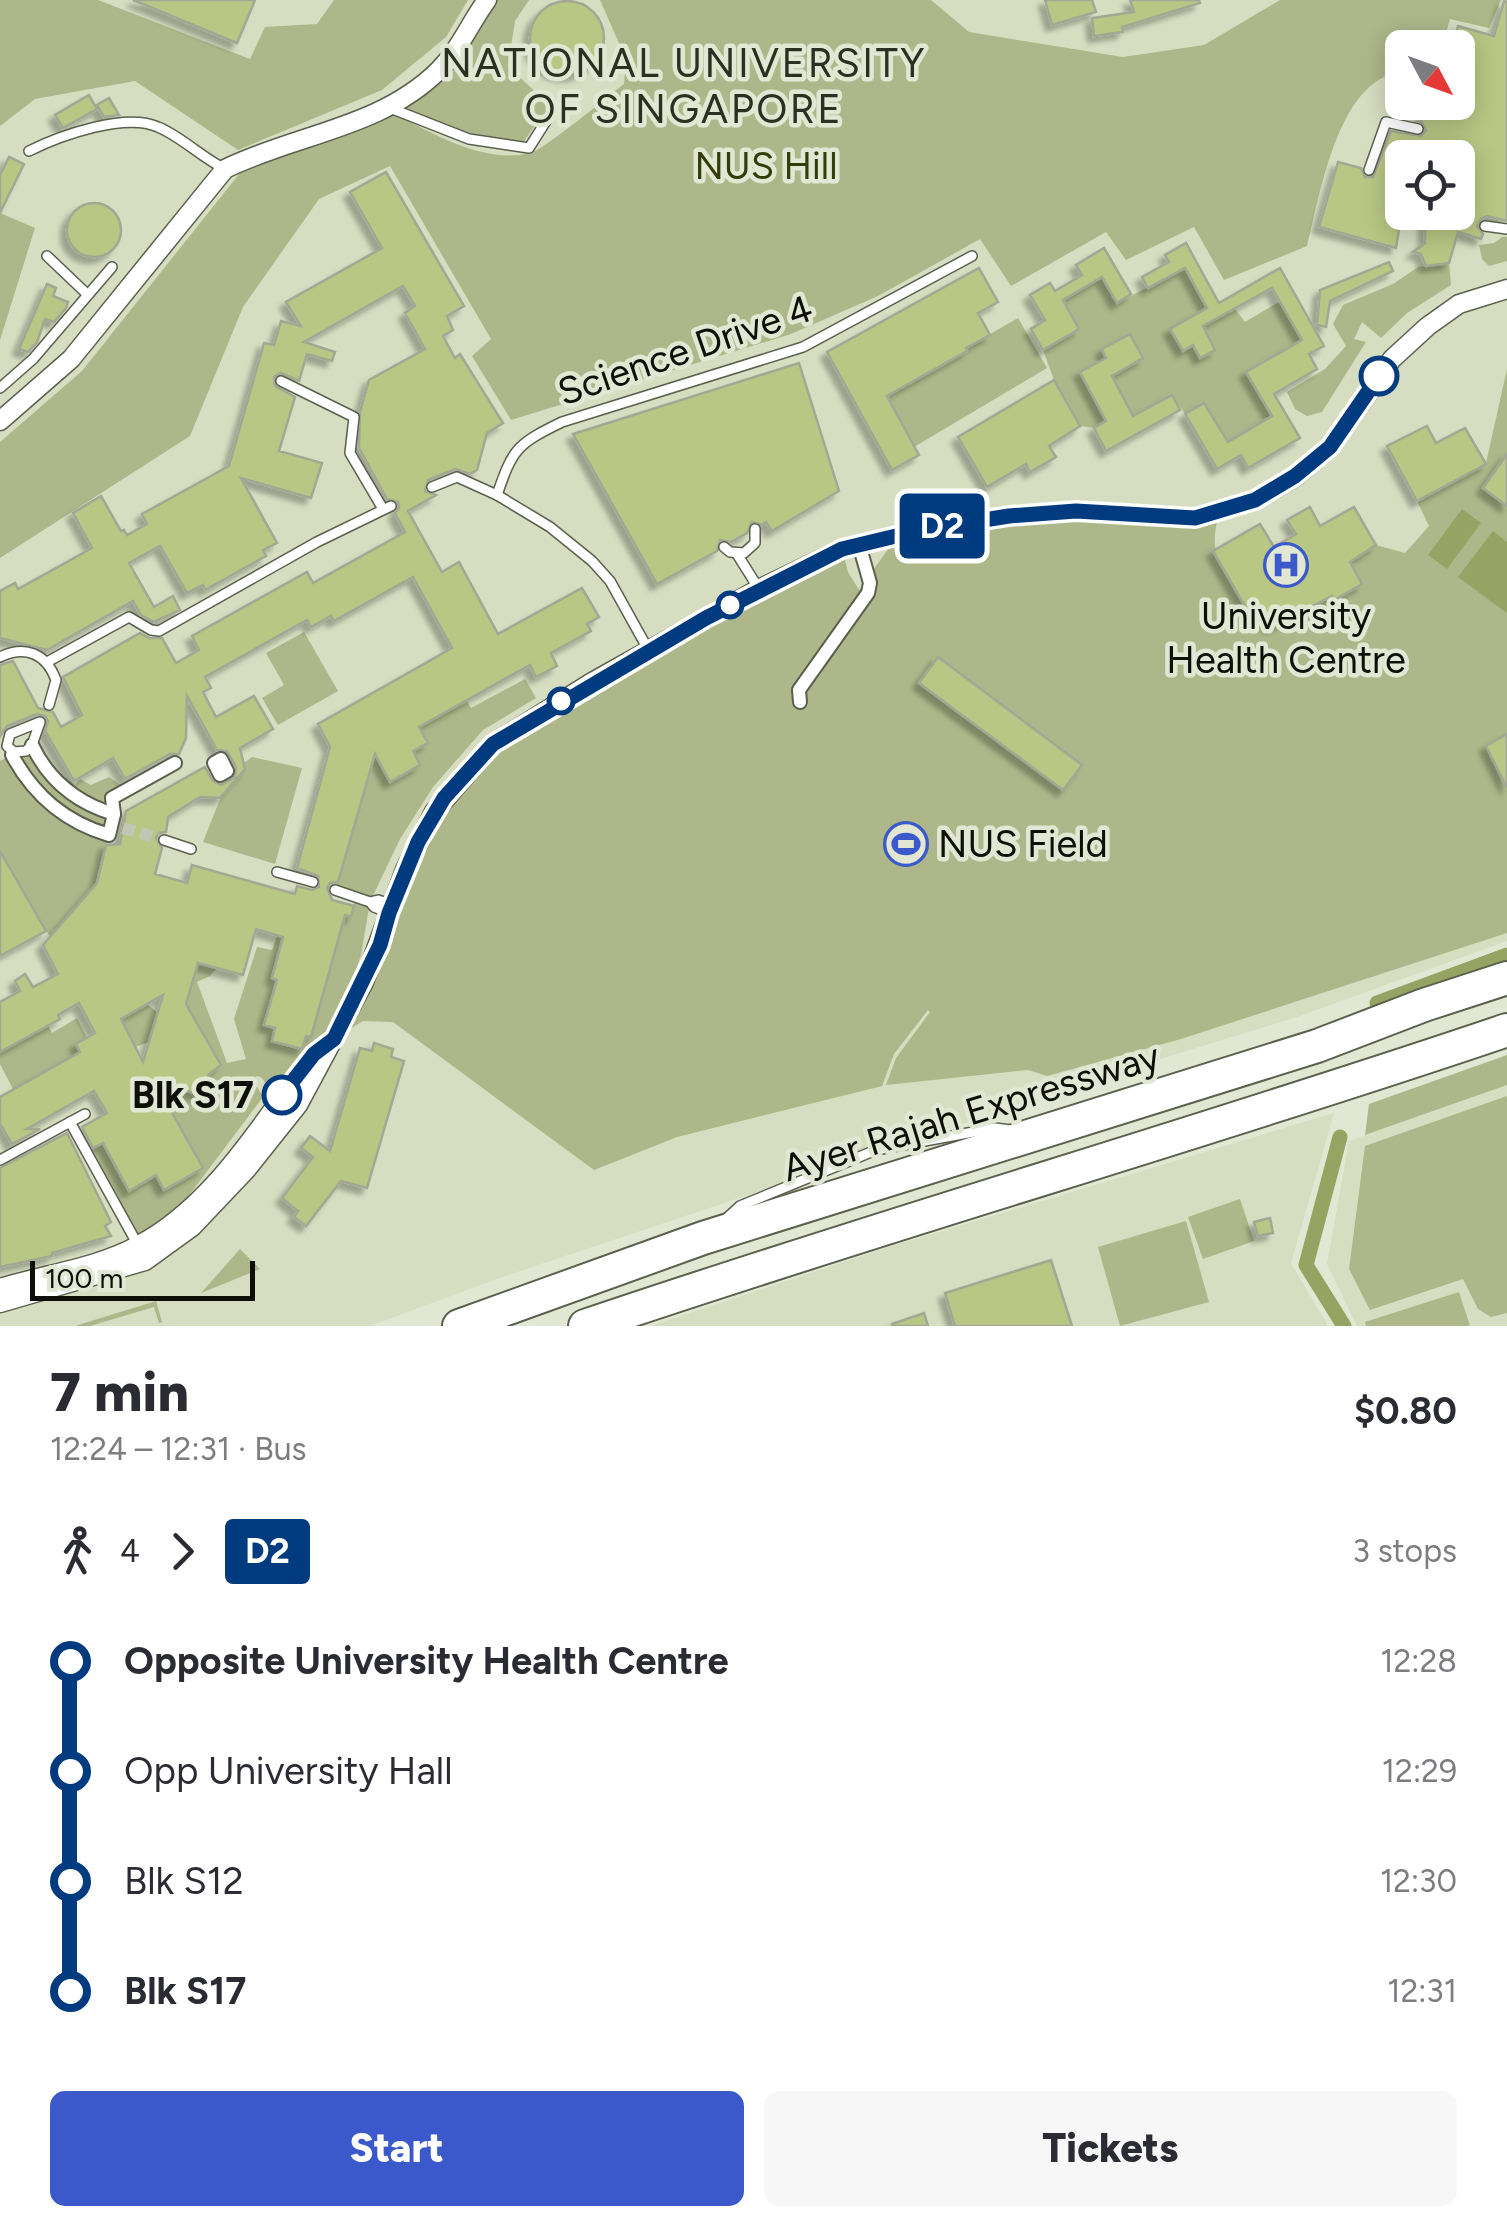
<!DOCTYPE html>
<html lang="en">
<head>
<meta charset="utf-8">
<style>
  :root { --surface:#fff; --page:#f7f7f7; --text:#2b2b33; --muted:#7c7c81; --accent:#3b59cb }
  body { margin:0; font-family:Figtree,sans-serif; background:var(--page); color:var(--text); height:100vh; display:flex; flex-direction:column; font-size:38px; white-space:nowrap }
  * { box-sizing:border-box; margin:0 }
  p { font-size:32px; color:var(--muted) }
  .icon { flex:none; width:55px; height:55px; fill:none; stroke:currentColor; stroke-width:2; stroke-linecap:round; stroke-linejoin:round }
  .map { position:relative; height:1326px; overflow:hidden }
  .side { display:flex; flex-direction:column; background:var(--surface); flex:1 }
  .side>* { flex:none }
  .badge { padding:0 20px; border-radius:8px; font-size:35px; line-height:65px }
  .needle { width:65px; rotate:131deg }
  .tools { position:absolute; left:1385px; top:30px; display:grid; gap:20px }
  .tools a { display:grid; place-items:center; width:90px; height:90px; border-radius:15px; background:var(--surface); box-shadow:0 5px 25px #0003; font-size:50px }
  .scale { position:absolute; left:30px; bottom:25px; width:225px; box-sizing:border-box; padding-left:10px; border:5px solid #0e0f08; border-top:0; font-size:28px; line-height:35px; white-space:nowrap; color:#0e0f08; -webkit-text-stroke:8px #e2e7d3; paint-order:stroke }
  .map>.badge { position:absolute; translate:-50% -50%; box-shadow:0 0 0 5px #fff }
  .legs { display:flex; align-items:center; gap:15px; height:110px; padding:0 50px; font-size:32px }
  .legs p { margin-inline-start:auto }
  .summary { display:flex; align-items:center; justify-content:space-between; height:170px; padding:0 50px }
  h1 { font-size:55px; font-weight:800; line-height:75px }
  .cta { display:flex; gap:20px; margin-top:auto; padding:20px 50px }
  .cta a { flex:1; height:115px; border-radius:15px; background:var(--accent); color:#fff; font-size:40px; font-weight:800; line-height:115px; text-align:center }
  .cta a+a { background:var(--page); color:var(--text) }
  ul { padding:0 50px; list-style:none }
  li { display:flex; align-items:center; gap:35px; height:110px; font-size:38px }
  li i { display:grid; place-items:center; width:15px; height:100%; margin:0 12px; background:currentColor }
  li i::after { content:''; width:25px; height:25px; margin:-12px; border:8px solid; border-radius:50%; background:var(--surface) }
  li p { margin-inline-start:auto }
  li:first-child i { background:linear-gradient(#0000 50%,currentColor 0) }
  li:last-child i { background:linear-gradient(currentColor 50%,#0000 0) }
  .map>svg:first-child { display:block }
  .built { fill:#d6ddc1; fill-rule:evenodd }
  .green { fill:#adb789 }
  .water { fill:#96a362 }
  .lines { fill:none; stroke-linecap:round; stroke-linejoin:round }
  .canal { stroke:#96a362; stroke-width:15 }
  .building { fill:#b9c784; stroke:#a3a794; stroke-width:2.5; fill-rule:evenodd; filter:url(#shadow) }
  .pedestrian-tunnel { stroke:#c2c7b5; stroke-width:12; stroke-dasharray:12 6; stroke-linecap:butt }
  .service-casing { stroke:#5b604e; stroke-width:12 }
  .pedestrian-casing { stroke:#5b604e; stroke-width:16 }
  .minor-casing { stroke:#5b604e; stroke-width:21 }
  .motorway-casing { stroke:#5b604e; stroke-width:36 }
  .service { stroke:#fff; stroke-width:9 }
  .pedestrian { stroke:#fff; stroke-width:12 }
  .minor { stroke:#fff; stroke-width:18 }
  .motorway { stroke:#fff; stroke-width:32 }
  .line-1-casing { stroke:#fff; stroke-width:22 }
  .line-1 { stroke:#003b80; stroke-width:15 }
  .stop-1-dot { fill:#fff; stroke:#003b80; stroke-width:5 }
  .labels { text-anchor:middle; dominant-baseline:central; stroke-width:9; stroke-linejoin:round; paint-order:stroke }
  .park-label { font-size:38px; fill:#343c08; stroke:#e2e7d3 }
  .street-label { font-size:38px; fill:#0e0f08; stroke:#e2e7d3 }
  .poi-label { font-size:38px; fill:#0e0f08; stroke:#e2e7d3 }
  .stop-label { font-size:38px; font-weight:bold; fill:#0e0f08; stroke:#e2e7d3; text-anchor:end }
  .neighbourhood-label { font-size:40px; letter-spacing:2.5px; fill:#2c3020; stroke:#e2e7d3 }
</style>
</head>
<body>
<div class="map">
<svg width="1507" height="1326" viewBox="0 0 1507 1326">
  <defs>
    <filter id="shadow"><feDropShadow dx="-6" dy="6" stdDeviation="2.5" flood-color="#0004"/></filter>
  </defs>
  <rect width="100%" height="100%" fill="#e2e7d3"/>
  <!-- built -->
  <g class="built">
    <path d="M0 0H1507V941L1297 1017 1118 1072 502 1277 370 1326H0ZM1402 48H1458V102H1402ZM1402 158H1458V212H1402Z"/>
    <path d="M1507 1085V1326H1357L1327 1264 1349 1141Z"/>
    <path d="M1334 1113 1291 1263 1328 1326H650L889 1247Z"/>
  </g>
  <!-- green -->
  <g class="green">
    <path d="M0 0H98L250 59 265 27 317 24 334 0H468L446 37 382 90 238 150 135 81 35 99 0 126Z"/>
    <path d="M496 0H529L515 21 508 66 549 105 523 143 469 136 400 107 389 111C429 131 483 165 530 153 544 150 607 97 624 84L626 59 600 0H931L969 32 1123 57 1204 45 1280 0H1501L1489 28 1450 19 1442 47 1402 48V72C1338 78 1320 195 1307 246L1224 280 1194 227 1126 260 1106 232 1011 286 980 239 878 296 791 334 511 420 472 356 491 339 390 166 319 199 243 307 190 436 0 558V442L82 371 240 173 375 119 432 83 484 11Z"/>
    <path d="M0 213 35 228 0 340Z"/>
    <path d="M1502 237H1507V261L1489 266 1482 259 1479 245 1494 243Z"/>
    <path d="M1449 263 1451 285 1407 313 1381 338 1362 322 1354 339 1366 342 1322 412 1307 416 1295 409 1287 392 1325 369 1346 346 1333 324 1343 305 1393 284 1418 267Z"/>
    <path d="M1185 268 1207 308 1171 328 1183 350 1193 345 1201 358 1215 349 1203 326 1235 309 1245 322 1279 302 1302 340 1246 371 1272 416 1227 442 1204 403 1185 414 1172 395 1133 416 1112 376 1143 358 1130 334 1102 349 1106 358 1080 372 1106 421 1094 428 1080 426 1054 380 1043 350 1079 329 1063 300 1102 277 1117 303Z"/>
    <path d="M1018 318 1047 368 914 447 887 396 967 352 966 348Z"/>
    <path d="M1507 369V933L1181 1039 1047 1076 1028 1070 886 1085 896 1058 930 1012 928 1010 894 1054 882 1086 677 1137 594 1170 393 1022 363 1021 334 1039 278 1099 261 1077 256 1076 255 1083 263 1097 181 1206 138 1238 92 1149 103 1143 129 1190 156 1175 164 1190 203 1168 165 1100 175 1095 173 1087 213 1073 212 1070 221 1065 192 1014 185 1008 197 963 217 968 210 976 197 982 227 1063 246 1059 234 1019 257 947 272 950 277 936 283 937 272 978 277 980 264 1025 306 1036 344 915 351 917 355 897 335 890 374 758 369 754 466 700 471 708 525 679 536 698 483 730 433 787 400 839 370 902 361 955 337 1029 445 798 493 744 842 549 848 572 859 590 896 538 962 522 1220 510C1206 559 1222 566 1246 607L1315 568 1263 613 1270 626 1332 596 1337 605 1343 602 1341 596 1362 583 1350 562 1376 545 1405 553 1429 526 1417 501 1486 463Z"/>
    <path d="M304 632 338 691 278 725 262 698 284 685 266 653Z"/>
    <path d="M32 745 57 782 65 777 75 785 80 779 91 785 109 777 127 790 112 798 114 814 97 883 50 937 0 851V761Z"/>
    <path d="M252 757 302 768 275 864 203 842 230 774Z"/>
    <path d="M147 1004 158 1013 149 1042 135 1047 126 1029 115 1035 110 1026Z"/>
    <path d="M77 1018 87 1038 76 1044 80 1052 13 1089 0 1064V1051L48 1025 52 1033Z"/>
    <path d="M1507 1055V1085L1365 1135 1369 1104Z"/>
    <path d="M1507 1096V1313L1491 1317 1478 1309 1463 1279 1370 1310 1349 1269 1365 1146Z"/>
    <path d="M1240 1199 1254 1241 1203 1259 1188 1217Z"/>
    <path d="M1186 1221 1209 1302 1120 1326 1098 1247Z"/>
    <path d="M240 1249 260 1269 201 1293Z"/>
    <path d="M1459 1292 1470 1326H1366L1365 1322Z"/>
    <path d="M156 1301 162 1322 159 1323 154 1307 90 1326H75Z"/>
  </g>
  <!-- water -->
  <g class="water">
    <path d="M1462 509 1481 523 1447 569 1428 555Z"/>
    <path d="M1493 531 1507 542V613L1458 577Z"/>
  </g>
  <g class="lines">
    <!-- canal -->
    <g class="canal">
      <path d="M1377 1003 1507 955"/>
      <path d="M1340 1137 1306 1265 1344 1326"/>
    </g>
  </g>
  <!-- building -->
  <g class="building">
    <path d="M133 0H255L237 43Z"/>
    <path d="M1045 0H1092L1096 12 1052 25Z"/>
    <path d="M1130 0H1199L1200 3 1122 27 1123 32 1094 36 1092 18 1134 12Z"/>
    <path d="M1504 1 1507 2V221L1487 216 1481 219 1477 226 1483 234 1481 239 1458 232 1449 263 1426 266 1421 254 1413 252 1425 243V212H1458V158H1402V211L1396 248 1319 227 1338 162 1361 168 1365 177H1373L1391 131 1421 136 1426 130 1421 121 1423 112 1437 116 1441 102H1458V48H1452L1458 26 1494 36Z"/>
    <circle cx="567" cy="38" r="37"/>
    <path d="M89 95 97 109 63 128 55 115Z"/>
    <path d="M109 98 119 115 104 117 97 105Z"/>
    <path d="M9 157 24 164 0 213V175Z"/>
    <path d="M386 172 464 306 447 316 453 330 443 336 455 358 460 354 503 423 487 433 477 470 470 474 455 469 428 480 425 491 436 495 408 511 442 572 459 562 498 634 582 588 599 617 587 624 591 631 551 653 557 666 536 677 530 665 419 727 428 743 413 751 420 765 390 782 375 754 338 882 330 883 327 888 332 900 354 906 351 917 345 915 311 1037 306 1036 302 1049 272 1041 275 1028 264 1025 277 980 272 978 283 937 256 929 243 975 198 963 186 1004 221 1065 209 1074 203 1096 184 1090 165 1100 203 1168 164 1190 156 1175 129 1191 103 1143 93 1148 82 1127 107 1113 94 1091 27 1129H40L12 1144 0 1124V1097L80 1052 76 1044 95 1033 79 1003 58 1015 60 1019 0 1052V1002L20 991 15 981 25 974 33 987 58 974 43 945 97 883 106 845 120 844 126 811 205 767 212 780 221 785 235 777 236 767 227 751 217 750 187 696 186 738 179 754H170L125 779 113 758 74 781 45 731 48 721 45 716 37 714 7 726 0 736V665L13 661 38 708 53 712 61 727 82 715 63 677 140 633 149 638H162L176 663 199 650 192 636 307 572 313 583 405 532 395 513 399 508 398 502 387 499 359 448 360 412 369 380 425 349 405 313 415 306 403 286 304 342 335 352 332 361 307 354 299 381 281 373 274 377 275 386 295 397 279 451 322 463 311 498 241 478 277 543 263 550 266 556 205 590 203 585 187 593 160 546 129 563 154 607 173 596 180 610 154 622 141 615 133 601 47 650 0 638V591L15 583 18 589 92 548 73 513 101 496 121 531 124 530 127 535 147 524 142 514 229 466 264 343 274 345 281 321 301 326 286 302 382 248 350 192ZM413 577 452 648 318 724 330 747 297 868 318 876 319 887 312 890 297 886 295 894 192 865 187 883 155 874 162 848 156 838 159 833 166 832 168 817 200 797 220 798 245 769 240 748 273 729 254 696 216 717 203 692 211 688 205 677 307 620 311 627 331 616 334 621ZM163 995 143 1062 121 1019Z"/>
    <circle cx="94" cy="230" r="27"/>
    <path d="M1186 243 1219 303 1280 268 1324 346 1309 354 1317 369 1274 394 1300 438 1248 468 1241 455 1217 469 1185 414 1204 403 1228 442 1272 416 1246 372 1302 340 1272 288 1203 326 1215 350 1200 358 1193 345 1183 351 1170 329 1207 308 1185 268 1148 288 1142 277 1169 262 1165 255Z"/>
    <path d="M1104 248 1131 294 1117 303 1102 277 1063 300 1079 329 1043 350 1031 329 1045 320 1030 295 1050 283 1055 291 1082 275 1076 265Z"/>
    <path d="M1389 262 1393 271 1330 301 1326 327 1317 325 1320 290Z"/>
    <path d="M979 268 998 302 978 313 990 335 966 348 967 351 887 396 919 455 892 470 827 352Z"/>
    <path d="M47 284 56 288 53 296 68 302 66 308 54 322 45 319 37 342 28 352 19 349Z"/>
    <path d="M1130 334 1143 358 1112 376 1133 416 1172 395 1180 410 1106 451 1094 428 1106 421 1080 372 1106 358 1102 349Z"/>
    <path d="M799 363 839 491 772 531 766 522 762 525 752 522 747 533 731 542 720 540 717 551 657 584 573 434Z"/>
    <path d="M1054 380 1080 426 1049 446 1056 457 1030 472 1026 464 987 487 958 437Z"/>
    <path d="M1427 426 1436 443 1465 428 1486 464 1417 501 1387 446Z"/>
    <path d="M1507 454V506L1483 488Z"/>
    <path d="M1310 507 1320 526 1354 507 1376 545 1350 562 1362 584 1334 600 1332 596 1271 627 1256 602 1246 608 1213 551 1260 524 1274 547 1296 534 1287 520Z"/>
    <path d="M938 657 1082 765 1063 790 919 683Z"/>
    <path d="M1507 734V788L1486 746Z"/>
    <path d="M0 851 46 931 0 956Z"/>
    <path d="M374 1043 393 1049 391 1057 404 1061 367 1188 341 1181 306 1226 294 1217 298 1211 282 1198 313 1157 301 1148 310 1136 330 1151 360 1048 372 1051Z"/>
    <path d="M67 1133 111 1222 105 1226 111 1236 52 1253V1256L0 1267V1168Z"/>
    <path d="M1270 1218 1273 1233 1258 1236 1254 1222Z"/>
    <path d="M1051 1260 1072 1326H955L945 1293Z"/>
    <path d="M924 1313 928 1326H893L892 1324Z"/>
  </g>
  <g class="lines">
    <!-- pedestrian-tunnel -->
    <path class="pedestrian-tunnel" d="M123 828 158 838"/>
    <!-- service casing -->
    <g class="service-casing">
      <g id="service">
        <path d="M390 108 469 139 529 148 553 110"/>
        <path d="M29 151C59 136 125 112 158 127 182 137 201 157 225 169"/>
        <path d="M1369 170 1386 122 1418 129"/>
        <path d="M1485 226 1507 229"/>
        <path d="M47 256 87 294"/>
        <path d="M281 381 354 417 350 453 383 509"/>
        <path d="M0 388 33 359 112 267"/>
        <path d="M432 487 457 477 497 495 550 527 592 561 610 581 649 651"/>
        <path d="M497 495C513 448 517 444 562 422L803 347 972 256"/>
        <path d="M724 547 730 552 744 553 755 543V529"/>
        <path d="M737 554 759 589"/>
        <path d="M0 657C25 645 46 653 56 680L49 705"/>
        <path d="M47 662 129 617 151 630 159 631 317 542 391 506"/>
        <path d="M40 722 32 745 26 751 14 752 7 746 10 734Z"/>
        <path d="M164 840 191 849"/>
        <path d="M277 872 313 882"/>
        <path d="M335 890 370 902"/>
        <path d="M389 913 374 907 370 902 378 900 392 905"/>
        <path d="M70 1122 139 1247"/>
        <path d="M0 1160 85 1114"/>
        <path d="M728 1217 740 1206 876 1150 995 1128 1010 1130"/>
      </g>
    </g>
    <!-- pedestrian casing -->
    <g class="pedestrian-casing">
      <g id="pedestrian">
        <path d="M800 702 799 690 868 593 870 583 859 544"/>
        <path d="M32 745C49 781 77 803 114 814"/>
        <path d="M12 755C34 796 65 822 109 835L114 814 112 798 175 763"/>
        <path d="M221 759 227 771 220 775 214 763Z"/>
      </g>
    </g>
    <!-- minor casing -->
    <g class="minor-casing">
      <g id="minor">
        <path d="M0 421 71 359 225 169C296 134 381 128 439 70 460 49 470 23 487 0"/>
        <path d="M0 1288C46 1274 97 1268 139 1245 215 1205 263 1120 314 1054L326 1045"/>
        <path d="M0 1303 145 1261 192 1227 247 1169 298 1105 364 982 405 870 434 812 493 744 594 681 759 589 842 549 921 530 1009 516 1076 511 1195 518 1255 500 1295 477 1330 447 1392 359 1428 326 1459 304 1507 289"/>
      </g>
    </g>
    <!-- motorway casing -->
    <g class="motorway-casing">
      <g id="motorway">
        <path d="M459 1326 703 1238 1317 1046 1424 1005 1507 978"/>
        <path d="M585 1326C891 1222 1201 1134 1507 1030"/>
      </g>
    </g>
    <!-- service -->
    <use href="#service" class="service"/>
    <!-- pedestrian -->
    <use href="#pedestrian" class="pedestrian"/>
    <!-- minor -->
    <use href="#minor" class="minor"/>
    <!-- motorway -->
    <use href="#motorway" class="motorway"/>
  </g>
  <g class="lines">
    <!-- line-1 casing -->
    <g class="line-1-casing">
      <path id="line-1" d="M282 1095 314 1054 334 1039 380 945 389 913 418 842 444 798 493 744 706 618 842 549 921 530 1009 516 1076 511 1195 518 1255 500 1295 476 1330 447 1379 376"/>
    </g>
    <!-- line-1 -->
    <use href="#line-1" class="line-1"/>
  </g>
  <!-- icons -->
  <defs>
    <g id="hospital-ring" transform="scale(2.25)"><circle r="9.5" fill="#e2e7d3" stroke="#3b59cb" stroke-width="1.5"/><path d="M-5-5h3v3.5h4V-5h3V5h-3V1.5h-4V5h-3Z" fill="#3b59cb"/></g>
    <g id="stadium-ring" transform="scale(2.25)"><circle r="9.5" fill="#e2e7d3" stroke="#3b59cb" stroke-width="1.5"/><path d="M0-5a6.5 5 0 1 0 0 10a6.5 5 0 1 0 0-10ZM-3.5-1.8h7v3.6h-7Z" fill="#3b59cb"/></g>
  </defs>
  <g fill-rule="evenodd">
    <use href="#hospital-ring" x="1286" y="565"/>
    <use href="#stadium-ring" x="906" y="844"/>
  </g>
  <!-- markers -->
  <g class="stop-1-dot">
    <circle cx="1379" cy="376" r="18"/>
    <circle cx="730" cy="605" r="12"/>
    <circle cx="561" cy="701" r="12"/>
    <circle cx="282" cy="1095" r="18"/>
  </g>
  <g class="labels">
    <!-- park labels -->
    <g class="park-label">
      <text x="766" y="166">NUS Hill</text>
    </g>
    <!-- street labels -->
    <g class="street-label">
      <text transform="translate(685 350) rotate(-19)">Science Drive 4</text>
      <text transform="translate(971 1112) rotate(-17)">Ayer Rajah Expressway</text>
    </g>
    <!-- poi labels -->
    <g class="poi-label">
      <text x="1286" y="616">University<tspan x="1286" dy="44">Health Centre</tspan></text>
      <text x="938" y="844" text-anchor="start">NUS Field</text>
    </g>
    <!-- stop labels -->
    <g class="stop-label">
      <text x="254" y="1095">Blk S17</text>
    </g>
    <!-- neighbourhood labels -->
    <g class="neighbourhood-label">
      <text x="684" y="63">NATIONAL UNIVERSITY<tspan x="684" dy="46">OF SINGAPORE</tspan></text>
    </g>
  </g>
</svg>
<div class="tools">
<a><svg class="needle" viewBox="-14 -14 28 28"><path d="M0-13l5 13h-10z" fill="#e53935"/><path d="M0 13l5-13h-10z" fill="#7c7c81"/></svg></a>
<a><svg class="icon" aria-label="locate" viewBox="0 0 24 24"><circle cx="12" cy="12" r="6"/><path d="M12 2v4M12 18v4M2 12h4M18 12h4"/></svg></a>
</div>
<div class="scale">100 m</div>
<b class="badge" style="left:942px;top:526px;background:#003b80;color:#fff">D2</b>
</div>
<section class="side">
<div class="summary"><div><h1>7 min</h1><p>12:24 – 12:31 · Bus</p></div><b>$0.80</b></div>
<div class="legs"><svg class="icon" aria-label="walk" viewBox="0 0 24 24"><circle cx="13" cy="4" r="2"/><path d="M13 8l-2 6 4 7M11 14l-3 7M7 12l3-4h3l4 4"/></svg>4<svg class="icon" aria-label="forward" viewBox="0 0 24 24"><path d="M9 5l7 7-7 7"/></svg><b class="badge" style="background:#003b80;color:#fff">D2</b><p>3 stops</p></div>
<ul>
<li><i style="color:#003b80"></i><b>Opposite University Health Centre</b><p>12:28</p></li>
<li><i style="color:#003b80"></i><span>Opp University Hall</span><p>12:29</p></li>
<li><i style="color:#003b80"></i><span>Blk S12</span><p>12:30</p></li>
<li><i style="color:#003b80"></i><b>Blk S17</b><p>12:31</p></li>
</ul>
<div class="cta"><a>Start</a><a>Tickets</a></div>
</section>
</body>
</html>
